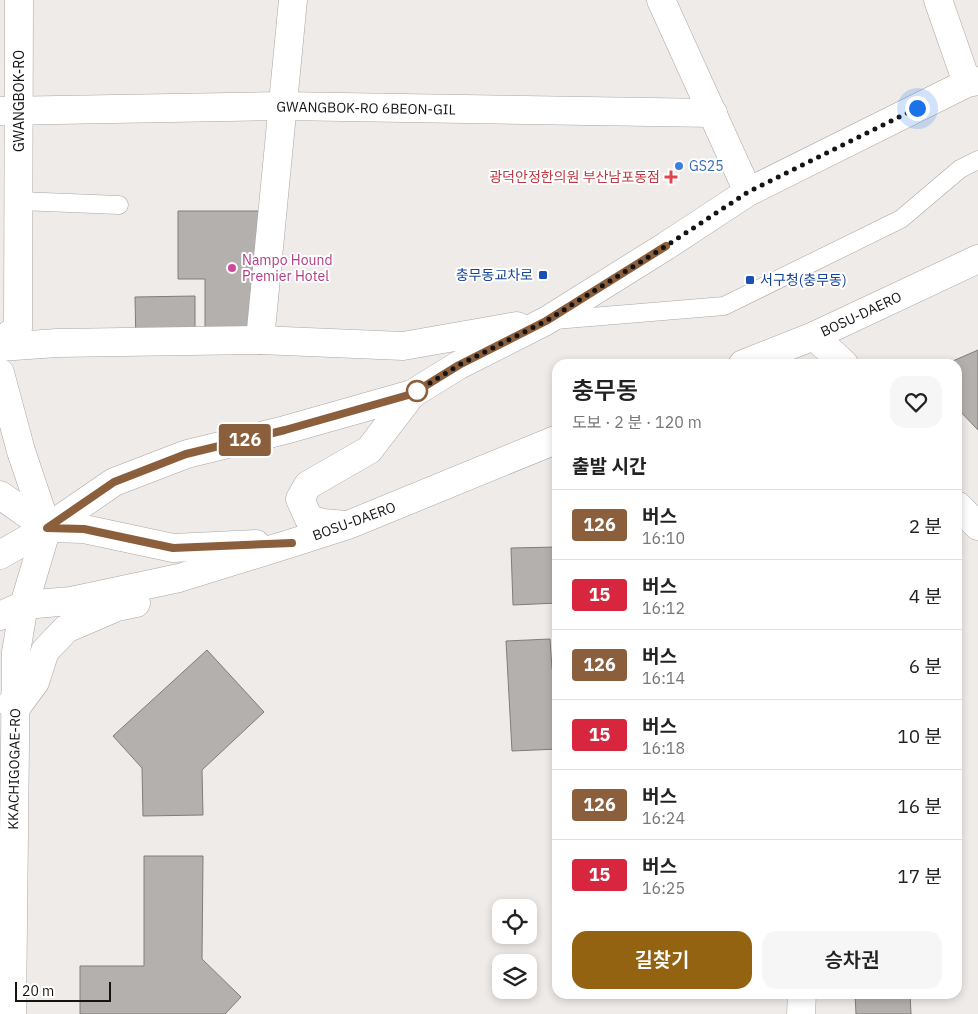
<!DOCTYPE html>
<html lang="ko">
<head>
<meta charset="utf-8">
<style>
  :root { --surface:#fff; --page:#f6f6f6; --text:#222; --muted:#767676; --line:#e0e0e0; --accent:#936312 }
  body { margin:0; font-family:"IBM Plex Sans","Noto Sans KR",sans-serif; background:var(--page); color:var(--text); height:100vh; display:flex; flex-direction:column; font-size:19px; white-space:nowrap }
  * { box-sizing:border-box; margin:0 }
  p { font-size:16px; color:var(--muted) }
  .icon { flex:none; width:28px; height:28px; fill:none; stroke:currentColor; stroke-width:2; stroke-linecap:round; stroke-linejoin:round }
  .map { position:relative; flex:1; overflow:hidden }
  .side { position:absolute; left:552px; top:359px; width:410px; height:640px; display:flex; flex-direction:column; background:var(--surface); border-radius:15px; box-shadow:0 2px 8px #0003 }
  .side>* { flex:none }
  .badge { padding:0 10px; border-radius:4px; font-size:18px; line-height:32px }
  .fabs { position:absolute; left:492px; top:899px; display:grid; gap:10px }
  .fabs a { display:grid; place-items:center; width:45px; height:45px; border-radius:10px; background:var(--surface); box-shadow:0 2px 8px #0003; font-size:25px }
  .scale { position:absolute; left:15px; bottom:12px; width:96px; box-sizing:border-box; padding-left:5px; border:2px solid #151413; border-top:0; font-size:14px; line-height:18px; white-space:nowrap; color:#151413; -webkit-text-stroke:4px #fff; paint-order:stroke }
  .you { position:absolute; width:25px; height:25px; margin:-12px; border:4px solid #fff; border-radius:50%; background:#1a73e8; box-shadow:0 0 0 8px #1a73e833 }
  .map>.badge { position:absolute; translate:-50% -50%; box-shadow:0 0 0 2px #fff }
  h2 { padding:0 20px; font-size:19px; line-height:45px }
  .round { display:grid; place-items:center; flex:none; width:52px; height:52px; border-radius:15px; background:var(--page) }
  .summary { display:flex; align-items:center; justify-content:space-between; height:85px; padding:0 20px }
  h1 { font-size:24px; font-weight:600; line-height:38px }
  .primary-button { display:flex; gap:10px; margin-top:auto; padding:10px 20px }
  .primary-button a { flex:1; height:58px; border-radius:15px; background:var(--accent); color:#fff; font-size:20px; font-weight:600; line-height:58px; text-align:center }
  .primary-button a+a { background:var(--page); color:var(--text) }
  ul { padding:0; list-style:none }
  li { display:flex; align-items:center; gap:15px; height:70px; padding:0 20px; border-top:1px solid var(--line) }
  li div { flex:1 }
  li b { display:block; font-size:19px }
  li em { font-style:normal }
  li .badge { min-width:55px; font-weight:700; text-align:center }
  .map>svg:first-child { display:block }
  .building { fill:#b4b0ae; stroke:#807c7b }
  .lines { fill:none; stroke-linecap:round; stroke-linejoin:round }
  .lane-casing { stroke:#aaa6a4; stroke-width:19 }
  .street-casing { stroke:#aaa6a4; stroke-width:29 }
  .secondary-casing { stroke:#aaa6a4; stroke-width:29 }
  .lane { stroke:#fff; stroke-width:18 }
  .street { stroke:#fff; stroke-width:28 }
  .secondary { stroke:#fff; stroke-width:28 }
  .line-casing { stroke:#fff; stroke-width:11 }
  .line { stroke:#8b5e3c; stroke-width:8 }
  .walk { stroke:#151413; stroke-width:5; stroke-dasharray:0 9 }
  .shop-dot { fill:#3f7fe0; stroke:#fff; stroke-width:2 }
  .health-dot { fill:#e0444e; stroke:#fff; stroke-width:2 }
  .hotel-dot { fill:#d1479c; stroke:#fff; stroke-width:2 }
  .transit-dot { fill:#1a4fb4; stroke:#fff; stroke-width:2 }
  .stop-dot { fill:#fff; stroke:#8b5e3c; stroke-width:2.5 }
  .labels { text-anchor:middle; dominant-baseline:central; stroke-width:4; stroke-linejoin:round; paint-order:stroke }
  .street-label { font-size:14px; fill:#151413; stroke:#fff }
  .shop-label { font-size:14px; fill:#366cbe; stroke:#fff; text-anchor:start }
  .health-label { font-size:14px; fill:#be3a42; stroke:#fff; text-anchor:end }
  .hotel-label { font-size:14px; fill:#b23c85; stroke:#fff; text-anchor:start }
  .transit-label { font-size:14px; fill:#164399; stroke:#fff; text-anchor:end }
</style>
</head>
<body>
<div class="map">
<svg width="978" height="1014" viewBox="0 0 978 1014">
  <rect width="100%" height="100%" fill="#efebe9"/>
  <!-- building -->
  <g class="building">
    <path d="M178 211H267L268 336H205V279H178Z"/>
    <path d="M195 296V345L136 346 135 297Z"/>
    <path d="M978 350V430L958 409V364H946Z"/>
    <path d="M558 547V603L513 605 511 548Z"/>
    <path d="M550 639 552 669H558V749L512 751 506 641Z"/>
    <path d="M207 650 264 712 202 770 203 815 143 816 142 768 113 736Z"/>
    <path d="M144 856H203L202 959 241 997 225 1014H80V966H144Z"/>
    <path d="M855 994H910L911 1014H856Z"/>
  </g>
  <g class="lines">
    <!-- lane casing -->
    <g class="lane-casing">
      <g id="lane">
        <path d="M19 201 119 205"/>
        <path d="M555 320 724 306 901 219 960 169 978 160"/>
      </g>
    </g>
    <!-- street casing -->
    <g class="street-casing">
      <g id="street">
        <path d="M661 0 748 192"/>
        <path d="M938 0 967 83"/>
        <path d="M0 111 282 106 713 113"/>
        <path d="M814 336 844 364"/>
        <path d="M260 340 293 0"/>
        <path d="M958 506 978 526"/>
        <path d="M801 1014 802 994"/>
      </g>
    </g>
    <!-- secondary casing -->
    <g class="secondary-casing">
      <g id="secondary">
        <path d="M0 342 18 328 19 0"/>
        <path d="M0 347 57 343 260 340 403 346 517 326"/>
        <path d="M743 364 814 336 978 259"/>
        <path d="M0 373 21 451 47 528"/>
        <path d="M0 495 47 528 84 529 173 548 256 544"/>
        <path d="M346 525 323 523 309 519 300 499 308 485 369 450 412 394"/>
        <path d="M0 555 47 528 114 482 187 454 285 430 412 394 459 365 546 321 666 246 748 192 967 83 978 81"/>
        <path d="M0 616 24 605 71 601 179 578 292 543 348 525 558 439"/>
        <path d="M11 704 15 709 35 682 45 651 66 629 117 607 136 603"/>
        <path d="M12 1014 16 652 24 605 47 528"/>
      </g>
    </g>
    <!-- lane -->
    <use href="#lane" class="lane"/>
    <!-- street -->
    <use href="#street" class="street"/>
    <!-- secondary -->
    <use href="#secondary" class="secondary"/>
  </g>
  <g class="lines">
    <!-- line casing -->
    <g class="line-casing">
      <path id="line" d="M292 543 173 548 84 529 47 528 114 482 186 454 285 430 412 394 459 365 546 321 666 246"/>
    </g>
    <!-- line -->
    <use href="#line" class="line"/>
    <!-- walk -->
    <path class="walk" d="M417 391 412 394 459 365 546 321 666 246 748 192 917 108"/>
  </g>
  <!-- markers -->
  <circle class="shop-dot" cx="679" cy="166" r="5"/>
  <path class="health-dot" d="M668.5 169.5h5v5h5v5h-5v5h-5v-5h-5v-5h5z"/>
  <circle class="hotel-dot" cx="232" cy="268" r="5"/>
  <g class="transit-dot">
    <rect x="538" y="270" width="10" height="10" rx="2.5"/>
    <rect x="745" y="275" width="10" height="10" rx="2.5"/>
  </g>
  <circle class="stop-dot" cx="417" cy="391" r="10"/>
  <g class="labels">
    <!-- street labels -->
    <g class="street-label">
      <text transform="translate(19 101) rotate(-90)">GWANGBOK-RO</text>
      <text transform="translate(366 108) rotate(1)">GWANGBOK-RO 6BEON-GIL</text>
      <text transform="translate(861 314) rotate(-25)">BOSU-DAERO</text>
      <text transform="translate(354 521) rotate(-20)">BOSU-DAERO</text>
      <text transform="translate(14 769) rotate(-89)">KKACHIGOGAE-RO</text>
    </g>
    <!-- shop labels -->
    <g class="shop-label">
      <text x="689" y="166">GS25</text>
    </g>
    <!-- health labels -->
    <g class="health-label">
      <text x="660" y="177">광덕안정한의원 부산남포동점</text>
    </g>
    <!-- hotel labels -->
    <g class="hotel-label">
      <text x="242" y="260">Nampo Hound<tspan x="242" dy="16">Premier Hotel</tspan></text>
    </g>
    <!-- transit labels -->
    <g class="transit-label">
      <text x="533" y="275">충무동교차로</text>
      <text x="760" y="280" text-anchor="start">서구청(충무동)</text>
    </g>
  </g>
</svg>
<div class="fabs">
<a><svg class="icon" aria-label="locate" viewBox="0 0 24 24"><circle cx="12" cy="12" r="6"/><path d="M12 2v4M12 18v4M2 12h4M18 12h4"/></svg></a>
<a><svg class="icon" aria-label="layers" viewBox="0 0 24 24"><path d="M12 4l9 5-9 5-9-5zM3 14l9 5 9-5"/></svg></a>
</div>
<div class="scale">20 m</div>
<div class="you" style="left:917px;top:108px"></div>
<b class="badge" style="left:245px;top:440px;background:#8b5e3c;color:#fff">126</b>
<section class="side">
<div class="summary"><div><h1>충무동</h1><p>도보 · 2 분 · 120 m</p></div><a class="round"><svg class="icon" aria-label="heart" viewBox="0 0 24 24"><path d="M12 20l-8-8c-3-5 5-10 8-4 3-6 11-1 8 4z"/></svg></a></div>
<h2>출발 시간</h2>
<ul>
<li><span class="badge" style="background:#8b5e3c;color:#fff">126</span><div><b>버스</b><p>16:10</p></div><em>2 분</em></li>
<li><span class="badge" style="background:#d7263d;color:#fff">15</span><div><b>버스</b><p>16:12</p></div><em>4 분</em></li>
<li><span class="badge" style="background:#8b5e3c;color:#fff">126</span><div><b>버스</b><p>16:14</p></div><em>6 분</em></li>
<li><span class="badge" style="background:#d7263d;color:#fff">15</span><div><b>버스</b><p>16:18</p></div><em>10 분</em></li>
<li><span class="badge" style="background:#8b5e3c;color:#fff">126</span><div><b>버스</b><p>16:24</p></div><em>16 분</em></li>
<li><span class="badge" style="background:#d7263d;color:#fff">15</span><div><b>버스</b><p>16:25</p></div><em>17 분</em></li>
</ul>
<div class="primary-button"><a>길찾기</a><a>승차권</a></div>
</section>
</div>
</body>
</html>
